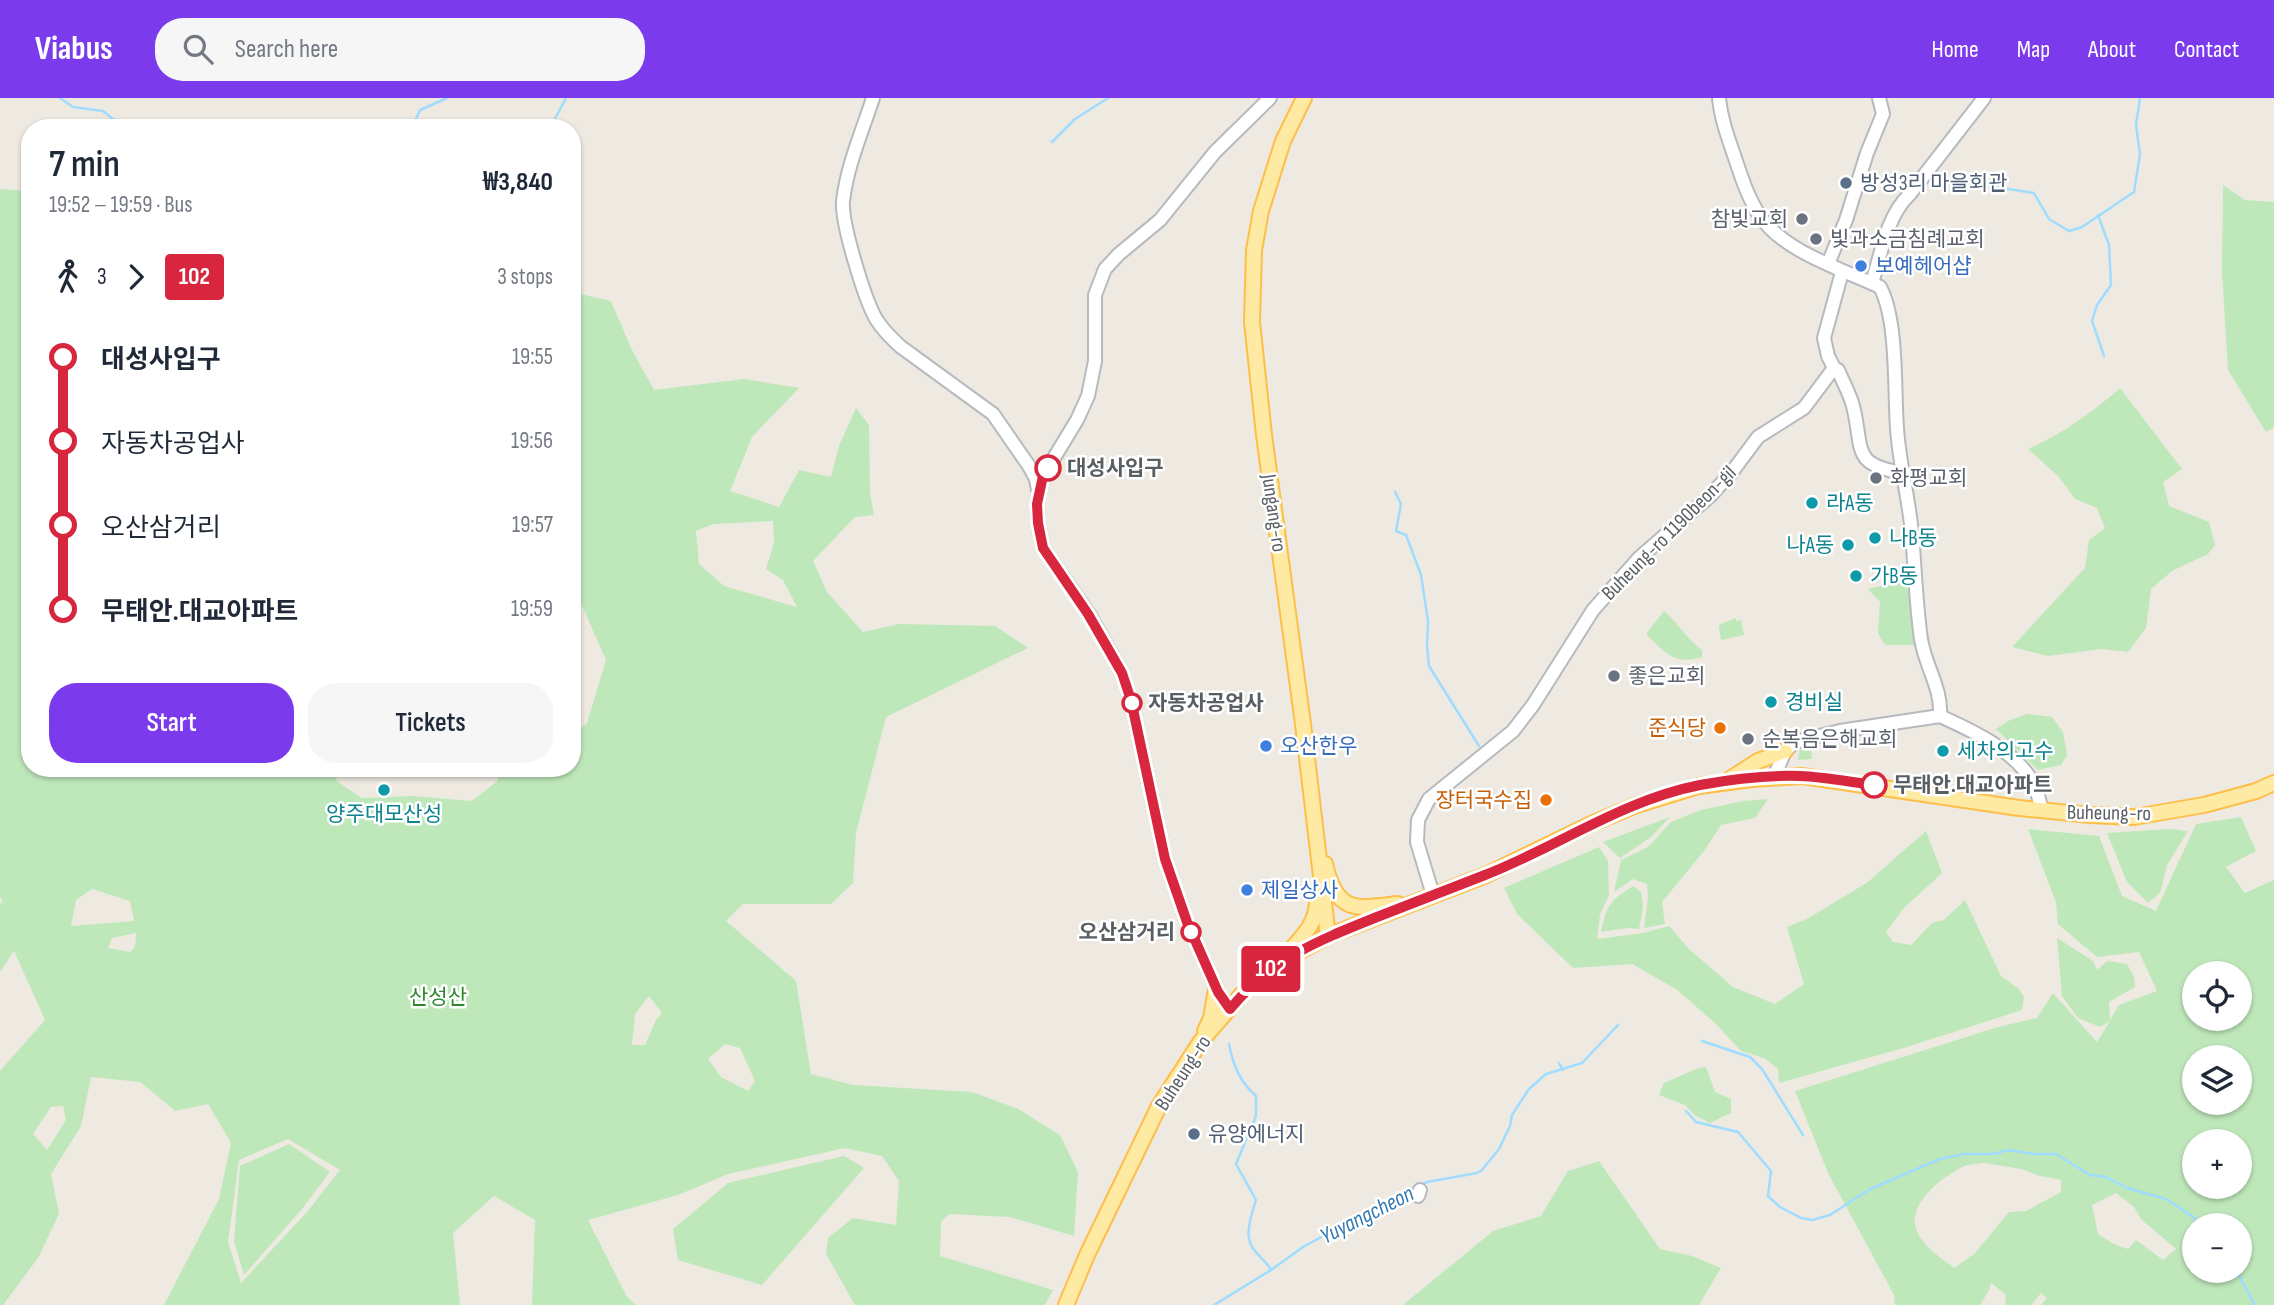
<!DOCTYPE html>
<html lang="en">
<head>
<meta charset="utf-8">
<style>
  :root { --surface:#fff; --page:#f6f6f7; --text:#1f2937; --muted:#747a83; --accent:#7c3aed }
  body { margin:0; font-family:"Sofia Sans Condensed","Noto Sans KR",sans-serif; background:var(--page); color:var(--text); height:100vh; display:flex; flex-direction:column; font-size:26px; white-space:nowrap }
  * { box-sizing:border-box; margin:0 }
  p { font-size:23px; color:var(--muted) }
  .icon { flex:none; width:38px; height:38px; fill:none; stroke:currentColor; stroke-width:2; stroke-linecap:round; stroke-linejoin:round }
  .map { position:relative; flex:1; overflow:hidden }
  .panel { position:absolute; left:21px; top:21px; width:560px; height:658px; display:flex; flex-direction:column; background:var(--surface); border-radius:28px; box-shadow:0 2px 5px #0004 }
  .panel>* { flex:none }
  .badge { padding:0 14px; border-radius:5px; font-size:24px; line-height:46px }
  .buttons { position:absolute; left:2182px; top:863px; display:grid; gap:14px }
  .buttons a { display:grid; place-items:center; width:70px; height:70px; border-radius:50%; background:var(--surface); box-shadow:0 2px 5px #0004; font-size:35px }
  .map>.badge { position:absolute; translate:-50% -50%; box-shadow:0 0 0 4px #fff }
  .legs { display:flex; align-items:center; gap:10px; height:77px; padding:0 28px; font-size:23px }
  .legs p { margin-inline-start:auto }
  .headline { display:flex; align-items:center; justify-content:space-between; height:119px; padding:0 28px }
  h1 { font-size:38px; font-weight:600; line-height:52px }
  .cta { display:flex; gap:14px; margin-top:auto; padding:14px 28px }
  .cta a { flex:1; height:80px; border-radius:28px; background:var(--accent); color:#fff; font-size:28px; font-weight:600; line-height:80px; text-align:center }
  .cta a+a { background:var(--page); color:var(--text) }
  ul { padding:0 28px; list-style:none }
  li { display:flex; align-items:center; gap:24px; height:84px; font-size:26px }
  li i { display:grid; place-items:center; width:10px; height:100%; margin:0 9px; background:currentColor }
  li i::after { content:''; width:18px; height:18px; margin:-9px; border:5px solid; border-radius:50%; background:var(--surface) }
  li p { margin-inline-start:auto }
  li:first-child i { background:linear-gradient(#0000 50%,currentColor 0) }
  li:last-child i { background:linear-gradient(currentColor 50%,#0000 0) }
  header { display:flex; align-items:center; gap:42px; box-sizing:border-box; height:98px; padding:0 35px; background:var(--accent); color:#fff }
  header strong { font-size:33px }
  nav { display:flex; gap:38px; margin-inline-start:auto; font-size:24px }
  .search { width:490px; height:63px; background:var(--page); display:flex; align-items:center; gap:18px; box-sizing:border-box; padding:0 24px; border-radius:28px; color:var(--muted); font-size:26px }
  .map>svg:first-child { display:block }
  .green { fill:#bee8ba; fill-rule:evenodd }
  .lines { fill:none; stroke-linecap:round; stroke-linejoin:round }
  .stream { stroke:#9fdcff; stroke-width:2.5 }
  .minor-casing { stroke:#b6babf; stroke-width:16 }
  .major-casing { stroke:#febe4a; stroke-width:18 }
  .minor { stroke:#fff; stroke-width:12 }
  .major { stroke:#ffeaa4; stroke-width:14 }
  .line-1-casing { stroke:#fff; stroke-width:16 }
  .line-1 { stroke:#d7263d; stroke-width:10 }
  .service-dot { fill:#5c6f8a; stroke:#fff; stroke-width:2.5 }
  .worship-dot { fill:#6b7280; stroke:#fff; stroke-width:2.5 }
  .shop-dot { fill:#3f7fe0; stroke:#fff; stroke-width:2.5 }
  .stop-1-dot { fill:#fff; stroke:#d7263d; stroke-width:3.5 }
  .culture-dot { fill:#0f9aa8; stroke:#fff; stroke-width:2.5 }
  .food-dot { fill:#e8710a; stroke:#fff; stroke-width:2.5 }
  .labels { text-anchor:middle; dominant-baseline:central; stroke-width:5; stroke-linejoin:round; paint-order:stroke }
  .service-label { font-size:21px; fill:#4e5e75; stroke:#fff; text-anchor:start }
  .worship-label { font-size:21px; fill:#5b616d; stroke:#fff; text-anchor:start }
  .shop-label { font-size:21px; fill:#366cbe; stroke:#fff; text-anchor:start }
  .stop-label { font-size:21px; font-weight:bold; fill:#595e63; stroke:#fff; text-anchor:start }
  .culture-label { font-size:21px; fill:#0d838f; stroke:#fff; text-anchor:start }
  .street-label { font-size:21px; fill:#595e63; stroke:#fff }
  .food-label { font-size:21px; fill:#c56008; stroke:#fff; text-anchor:end }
  .park-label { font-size:21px; fill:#2f872e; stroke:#fff }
  .water-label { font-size:23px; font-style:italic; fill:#3279b1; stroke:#fff }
</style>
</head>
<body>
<header>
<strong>Viabus</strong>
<div class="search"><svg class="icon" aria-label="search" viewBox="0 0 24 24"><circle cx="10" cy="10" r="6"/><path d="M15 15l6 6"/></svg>Search here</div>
<nav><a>Home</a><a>Map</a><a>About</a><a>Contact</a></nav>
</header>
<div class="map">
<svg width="2274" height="1207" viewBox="0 0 2274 1207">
  <rect width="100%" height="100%" fill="#eeeae1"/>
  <!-- green -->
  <g class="green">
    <path d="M2223 87 2245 102 2274 104V329L2266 334 2228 272 2222 174Z"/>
    <path d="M0 91 30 93V670H329L338 684 362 700 413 698 472 703 496 684 504 670H572V637L587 625 606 562 572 485V194L611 203 631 250 654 292 744 281 799 290 752 339 730 393 779 409 799 372 831 379 839 348 856 310 869 327 870 395 874 417 855 419 813 463 827 494 863 534 899 526 995 528 1028 550 886 619 856 735 853 785 831 806H743L726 823 796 883 811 976 853 987 972 994 1018 1011 1060 1037 1078 1074 1074 1138 1010 1119 949 1116 941 1124 940 1158 1053 1192 1045 1207H855L826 1156 828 1140 853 1120 896 1127 899 1083 882 1058 845 1050 728 1076 678 1097 588 1122 627 1199 636 1207H532L535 1122 494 1098 453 1135 460 1207H164L219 1101 231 1045 208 1006 175 1013 140 984 91 979 81 1028 51 1076 59 1116 38 1160 3 1207H0V973L45 922 14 853 0 874V806L3 803 0 799ZM773 423 774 445 766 471 783 482 797 509 724 488 699 466 696 433 713 426ZM92 791 130 803 134 823 71 828 76 802ZM136 835 135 849 130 854 108 850 112 840ZM649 898 662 915 656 922 645 947H632L635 916ZM725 946 740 950 755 983 748 993 721 979 708 961ZM63 1008 66 1022 47 1052 33 1036 51 1009ZM288 1041 340 1072 307 1114 241 1185 228 1144 239 1062Z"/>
    <path d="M2120 290 2182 371 2163 384 2169 408 2209 424 2215 447 2208 456 2172 473 2151 491 2146 530 2128 554 2102 551 2048 558 2012 549 2085 470 2089 442 2105 430 2097 410 2075 401 2059 379 2028 351C2062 336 2092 315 2120 290Z"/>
    <path d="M1906 482 1916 547H1885L1878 535 1880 504 1868 491Z"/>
    <path d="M1664 513C1678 525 1687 541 1702 552V559C1674 568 1665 554 1646 536Z"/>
    <path d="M1736 520V523L1741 522 1744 537 1721 542 1719 529 1720 526Z"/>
    <path d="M2027 616 2052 619 2063 634 2067 657 2061 667 2038 672 1996 631 2008 623Z"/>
    <path d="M1810 644 1812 661 1798 662 1800 649Z"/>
    <path d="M1768 701 1755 720 1721 727 1704 753 1662 804 1665 826 1644 830 1648 800 1647 786 1633 781 1614 794 1621 762 1648 749 1671 724 1701 712 1743 703Z"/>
    <path d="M1670 719 1651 739 1620 760 1603 744Z"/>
    <path d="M2241 719 2256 753 2226 769 2245 795 2274 782V1207H2041L2047 1200 2041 1195 2031 1207H2006L2005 1196 1991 1185 1989 1192 1980 1207H1895L1894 1197 1828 1075 1795 993 1998 929 2037 920 2053 895 2097 944 2110 923 2100 929 2078 920 2062 898 2057 840 2093 863 2097 872 2107 863 2127 866 2134 879 2135 889 2109 904 2110 922 2119 907 2157 893 2139 854 2097 859 2058 826 2056 804 2028 731 2099 738 2122 798 2156 813 2196 726ZM2194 875H2240V920H2194ZM2240 959V1004H2194V959ZM2240 1043V1088H2194V1043ZM1984 1065 2021 1071 2040 1078 2061 1082V1094L2026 1113 2009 1114 1974 1156 1954 1170C1939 1158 1923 1149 1916 1131 1907 1105 1946 1075 1967 1067 1972 1066 1979 1066 1984 1065ZM2116 1095 2134 1109 2141 1121 2176 1151 2163 1162 2136 1142 2128 1151 2114 1146 2098 1136 2092 1107ZM2194 1127H2240V1172H2194Z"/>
    <path d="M2169 731 2188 733 2167 767 2160 795 2148 805 2127 784 2107 735Z"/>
    <path d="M1926 733 1942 775 1904 810 1886 834 1893 844 1911 847 1932 825 1944 822 1965 802 2001 878 2019 891 2024 899 2022 912 1907 949 1779 985 1778 971 1764 960 1741 953 1715 925 1676 891 1632 866 1573 870 1517 816 1504 790 1599 749 1608 763 1609 797 1600 816 1597 841 1643 835 1669 828 1688 850 1733 889 1775 906 1804 886 1787 829 1807 821 1868 784Z"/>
    <path d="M1633 788 1641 794 1643 809 1639 831 1628 830 1601 834C1607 806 1610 803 1633 788Z"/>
    <path d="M1706 969 1715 994 1731 1001V1015L1710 1025 1696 1018 1685 1007 1659 997 1664 985 1696 971Z"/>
    <path d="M289 1046 330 1074 302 1111 244 1177 234 1143 240 1068Z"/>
    <path d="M844 1058 864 1070 762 1187 678 1162 673 1131 728 1085Z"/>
    <path d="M1599 1063 1660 1151 1692 1158 1721 1170 1699 1207H1403L1493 1133 1541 1118 1568 1073Z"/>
  </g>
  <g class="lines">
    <!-- stream -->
    <g class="stream">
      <path d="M60 0 73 9 103 13 124 30"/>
      <path d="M412 30 420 12 447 0"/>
      <path d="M550 30 566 0"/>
      <path d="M1052 44 1075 21 1108 0"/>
      <path d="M1957 83 2034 95 2049 121 2069 133 2082 129 2134 94 2140 56 2136 27 2140 0"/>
      <path d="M2098 117 2109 147 2111 187 2097 207 2092 223 2104 258"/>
      <path d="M1395 394 1401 406 1396 433 1406 437 1421 477 1428 523 1427 548 1429 568 1479 648"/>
      <path d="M1702 943 1750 959 1762 971 1803 1037"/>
      <path d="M1229 946C1233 967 1240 984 1256 998V1018L1236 1066 1256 1102C1252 1116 1244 1135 1252 1149 1257 1157 1265 1162 1271 1172"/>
      <path d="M1559 965 1563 972"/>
      <path d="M1686 1013 1696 1024 1738 1034 1771 1073 1768 1098 1780 1109 1801 1120 1812 1122 1830 1117 1870 1091 1940 1061 1964 1056H1993L2009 1052 2034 1056H2056L2090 1077 2106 1079 2127 1090 2166 1101 2193 1119 2201 1127"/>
      <path d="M2236 1172 2255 1207"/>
      <path d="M1214 1207 1271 1172 1303 1149 1325 1137 1362 1123 1409 1092 1427 1084 1477 1075 1482 1072 1499 1051 1510 1028 1512 1017 1529 991 1546 976 1582 965 1618 927"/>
    </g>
    <!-- minor casing -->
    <g class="minor-casing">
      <g id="minor">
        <path d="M873 0C862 34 847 68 843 103 841 125 865 202 876 221 883 232 892 241 901 249L993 316 1029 368 1036 381 1038 392"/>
        <path d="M1719 0C1721 22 1729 42 1736 63 1742 81 1749 102 1760 118 1784 154 1842 171 1880 189 1898 222 1894 291 1897 330 1899 365 1909 400 1912 436 1915 471 1916 506 1921 541 1925 568 1942 590 1940 618"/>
        <path d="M1828 166 1846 122 1867 55 1883 16 1879 0"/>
        <path d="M1842 174 1824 240 1828 258 1834 270 1838 272C1843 284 1850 296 1853 308 1864 351 1850 367 1904 375"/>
        <path d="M1872 185C1881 156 1887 118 1909 97L1984 0"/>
        <path d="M1940 618C1973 633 2015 652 2034 686 2038 693 2039 704 2042 712"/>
        <path d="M1774 679 1785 653 1795 644 1840 633 1940 618"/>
        <path d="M1433 797 1417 744 1418 722 1429 701 1513 633 1533 607 1593 512 1639 460 1710 398 1732 374 1758 339 1804 310 1834 270"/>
        <path d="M1230 911 1218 894 1187 824 1165 761 1131 602 1122 575 1089 516 1043 450 1038 425 1037 406 1043 378 1077 322 1088 298 1095 263V197L1105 171 1119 156 1160 122 1215 54 1270 0"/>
        <path d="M1418 1098 1420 1092"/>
      </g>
    </g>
    <!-- major casing -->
    <g class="major-casing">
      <g id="major">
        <path d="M1304 0 1283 43 1261 113 1254 152 1252 224 1264 337 1303 626 1328 838"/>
        <path d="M1730 681 1758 663 1785 653"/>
        <path d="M1325 766C1337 816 1355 811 1398 806"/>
        <path d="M1287 856C1302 839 1317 826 1317 802"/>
        <path d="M1205 933 1211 920 1216 891"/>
        <path d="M1066 1207 1087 1157 1159 1008 1201 943 1243 895 1265 876 1293 857 1328 838 1486 777 1591 726 1634 708 1699 688 1752 681 1802 678 2019 710 2090 717 2134 719 2204 707 2256 693 2274 685"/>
      </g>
    </g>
    <!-- minor -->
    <use href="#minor" class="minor"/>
    <!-- major -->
    <use href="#major" class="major"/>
  </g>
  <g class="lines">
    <!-- line-1 casing -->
    <g class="line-1-casing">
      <path id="line-1" d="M1048 370 1043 378 1037 406 1038 425 1043 450 1088 516 1122 575 1131 602 1165 761 1187 824 1218 894 1230 911C1273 860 1317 843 1377 819 1413 805 1449 791 1485 777 1557 749 1623 702 1700 687 1732 681 1768 677 1800 678 1825 679 1850 684 1874 687"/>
    </g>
    <!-- line-1 -->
    <use href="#line-1" class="line-1"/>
  </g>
  <!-- markers -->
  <g class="service-dot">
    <circle cx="1846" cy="85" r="7"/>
    <circle cx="1194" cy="1036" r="7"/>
  </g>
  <g class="worship-dot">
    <circle cx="1802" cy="121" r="7"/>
    <circle cx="1816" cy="141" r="7"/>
    <circle cx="1876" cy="380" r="7"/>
    <circle cx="1614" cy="578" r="7"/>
    <circle cx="1748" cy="641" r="7"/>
  </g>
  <g class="shop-dot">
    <circle cx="1861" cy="168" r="7"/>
    <circle cx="1266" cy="648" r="7"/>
    <circle cx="1247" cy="792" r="7"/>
  </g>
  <g class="stop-1-dot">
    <circle cx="1048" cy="370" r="12"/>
    <circle cx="1132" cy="605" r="9"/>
    <circle cx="1874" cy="687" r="12"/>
    <circle cx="1191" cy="834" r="9"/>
  </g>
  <g class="culture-dot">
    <circle cx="1812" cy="405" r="7"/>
    <circle cx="1875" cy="440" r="7"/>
    <circle cx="1848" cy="447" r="7"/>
    <circle cx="1856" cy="478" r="7"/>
    <circle cx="1771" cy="604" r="7"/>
    <circle cx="1943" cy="653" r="7"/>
    <circle cx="384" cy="692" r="7"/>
  </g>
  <g class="food-dot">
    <circle cx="1720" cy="630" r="7"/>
    <circle cx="1546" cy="702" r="7"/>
  </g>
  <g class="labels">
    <!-- service labels -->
    <g class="service-label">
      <text x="1860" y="85">방성3리 마을회관</text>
      <text x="1208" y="1036">유양에너지</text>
    </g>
    <!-- worship labels -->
    <g class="worship-label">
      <text x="1788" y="121" text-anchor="end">참빛교회</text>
      <text x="1830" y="141">빛과소금침례교회</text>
      <text x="1890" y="380">화평교회</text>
      <text x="1628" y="578">좋은교회</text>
      <text x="1762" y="641">순복음은해교회</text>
    </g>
    <!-- shop labels -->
    <g class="shop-label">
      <text x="1875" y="168">보예헤어샵</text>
      <text x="1280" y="648">오산한우</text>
      <text x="1261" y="792">제일상사</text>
    </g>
    <!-- stop labels -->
    <g class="stop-label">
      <text x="1067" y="370">대성사입구</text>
      <text x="1148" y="605">자동차공업사</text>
      <text x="1893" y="687">무태안.대교아파트</text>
      <text x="1175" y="834" text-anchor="end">오산삼거리</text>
    </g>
    <!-- culture labels -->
    <g class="culture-label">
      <text x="1826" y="405">라A동</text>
      <text x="1889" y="440">나B동</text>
      <text x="1834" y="447" text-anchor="end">나A동</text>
      <text x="1870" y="478">가B동</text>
      <text x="1785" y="604">경비실</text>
      <text x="1957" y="653">세차의고수</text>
      <text x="384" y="716" text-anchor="middle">양주대모산성</text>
    </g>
    <!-- street labels -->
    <g class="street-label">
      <text transform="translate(1274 415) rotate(82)">Jungang-ro</text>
      <text transform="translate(1669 435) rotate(-45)">Buheung-ro 1190beon-gil</text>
      <text transform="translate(2109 715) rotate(1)">Buheung-ro</text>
      <text transform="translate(1183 975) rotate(-57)">Buheung-ro</text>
    </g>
    <!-- food labels -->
    <g class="food-label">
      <text x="1706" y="630">준식당</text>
      <text x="1532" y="702">장터국수집</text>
    </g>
    <!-- park labels -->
    <g class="park-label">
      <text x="438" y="899">산성산</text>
    </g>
    <!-- water labels -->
    <g class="water-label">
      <text transform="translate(1367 1117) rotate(-27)">Yuyangcheon</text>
    </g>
  </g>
</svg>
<div class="buttons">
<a><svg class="icon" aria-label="locate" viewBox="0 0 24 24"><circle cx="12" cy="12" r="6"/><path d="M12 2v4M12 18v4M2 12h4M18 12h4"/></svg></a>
<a><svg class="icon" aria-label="layers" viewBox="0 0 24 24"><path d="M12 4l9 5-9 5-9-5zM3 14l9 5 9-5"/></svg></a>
<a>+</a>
<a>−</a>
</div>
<b class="badge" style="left:1271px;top:871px;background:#d7263d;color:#fff">102</b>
<section class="panel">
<div class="headline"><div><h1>7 min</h1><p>19:52 – 19:59 · Bus</p></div><b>₩3,840</b></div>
<div class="legs"><svg class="icon" aria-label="walk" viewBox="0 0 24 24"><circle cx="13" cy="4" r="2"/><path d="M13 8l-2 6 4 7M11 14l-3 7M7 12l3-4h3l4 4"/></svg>3<svg class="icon" aria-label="forward" viewBox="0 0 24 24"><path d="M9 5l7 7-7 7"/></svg><b class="badge" style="background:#d7263d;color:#fff">102</b><p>3 stops</p></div>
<ul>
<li><i style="color:#d7263d"></i><b>대성사입구</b><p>19:55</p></li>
<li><i style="color:#d7263d"></i><span>자동차공업사</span><p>19:56</p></li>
<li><i style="color:#d7263d"></i><span>오산삼거리</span><p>19:57</p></li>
<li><i style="color:#d7263d"></i><b>무태안.대교아파트</b><p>19:59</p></li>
</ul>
<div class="cta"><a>Start</a><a>Tickets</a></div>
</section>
</div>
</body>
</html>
